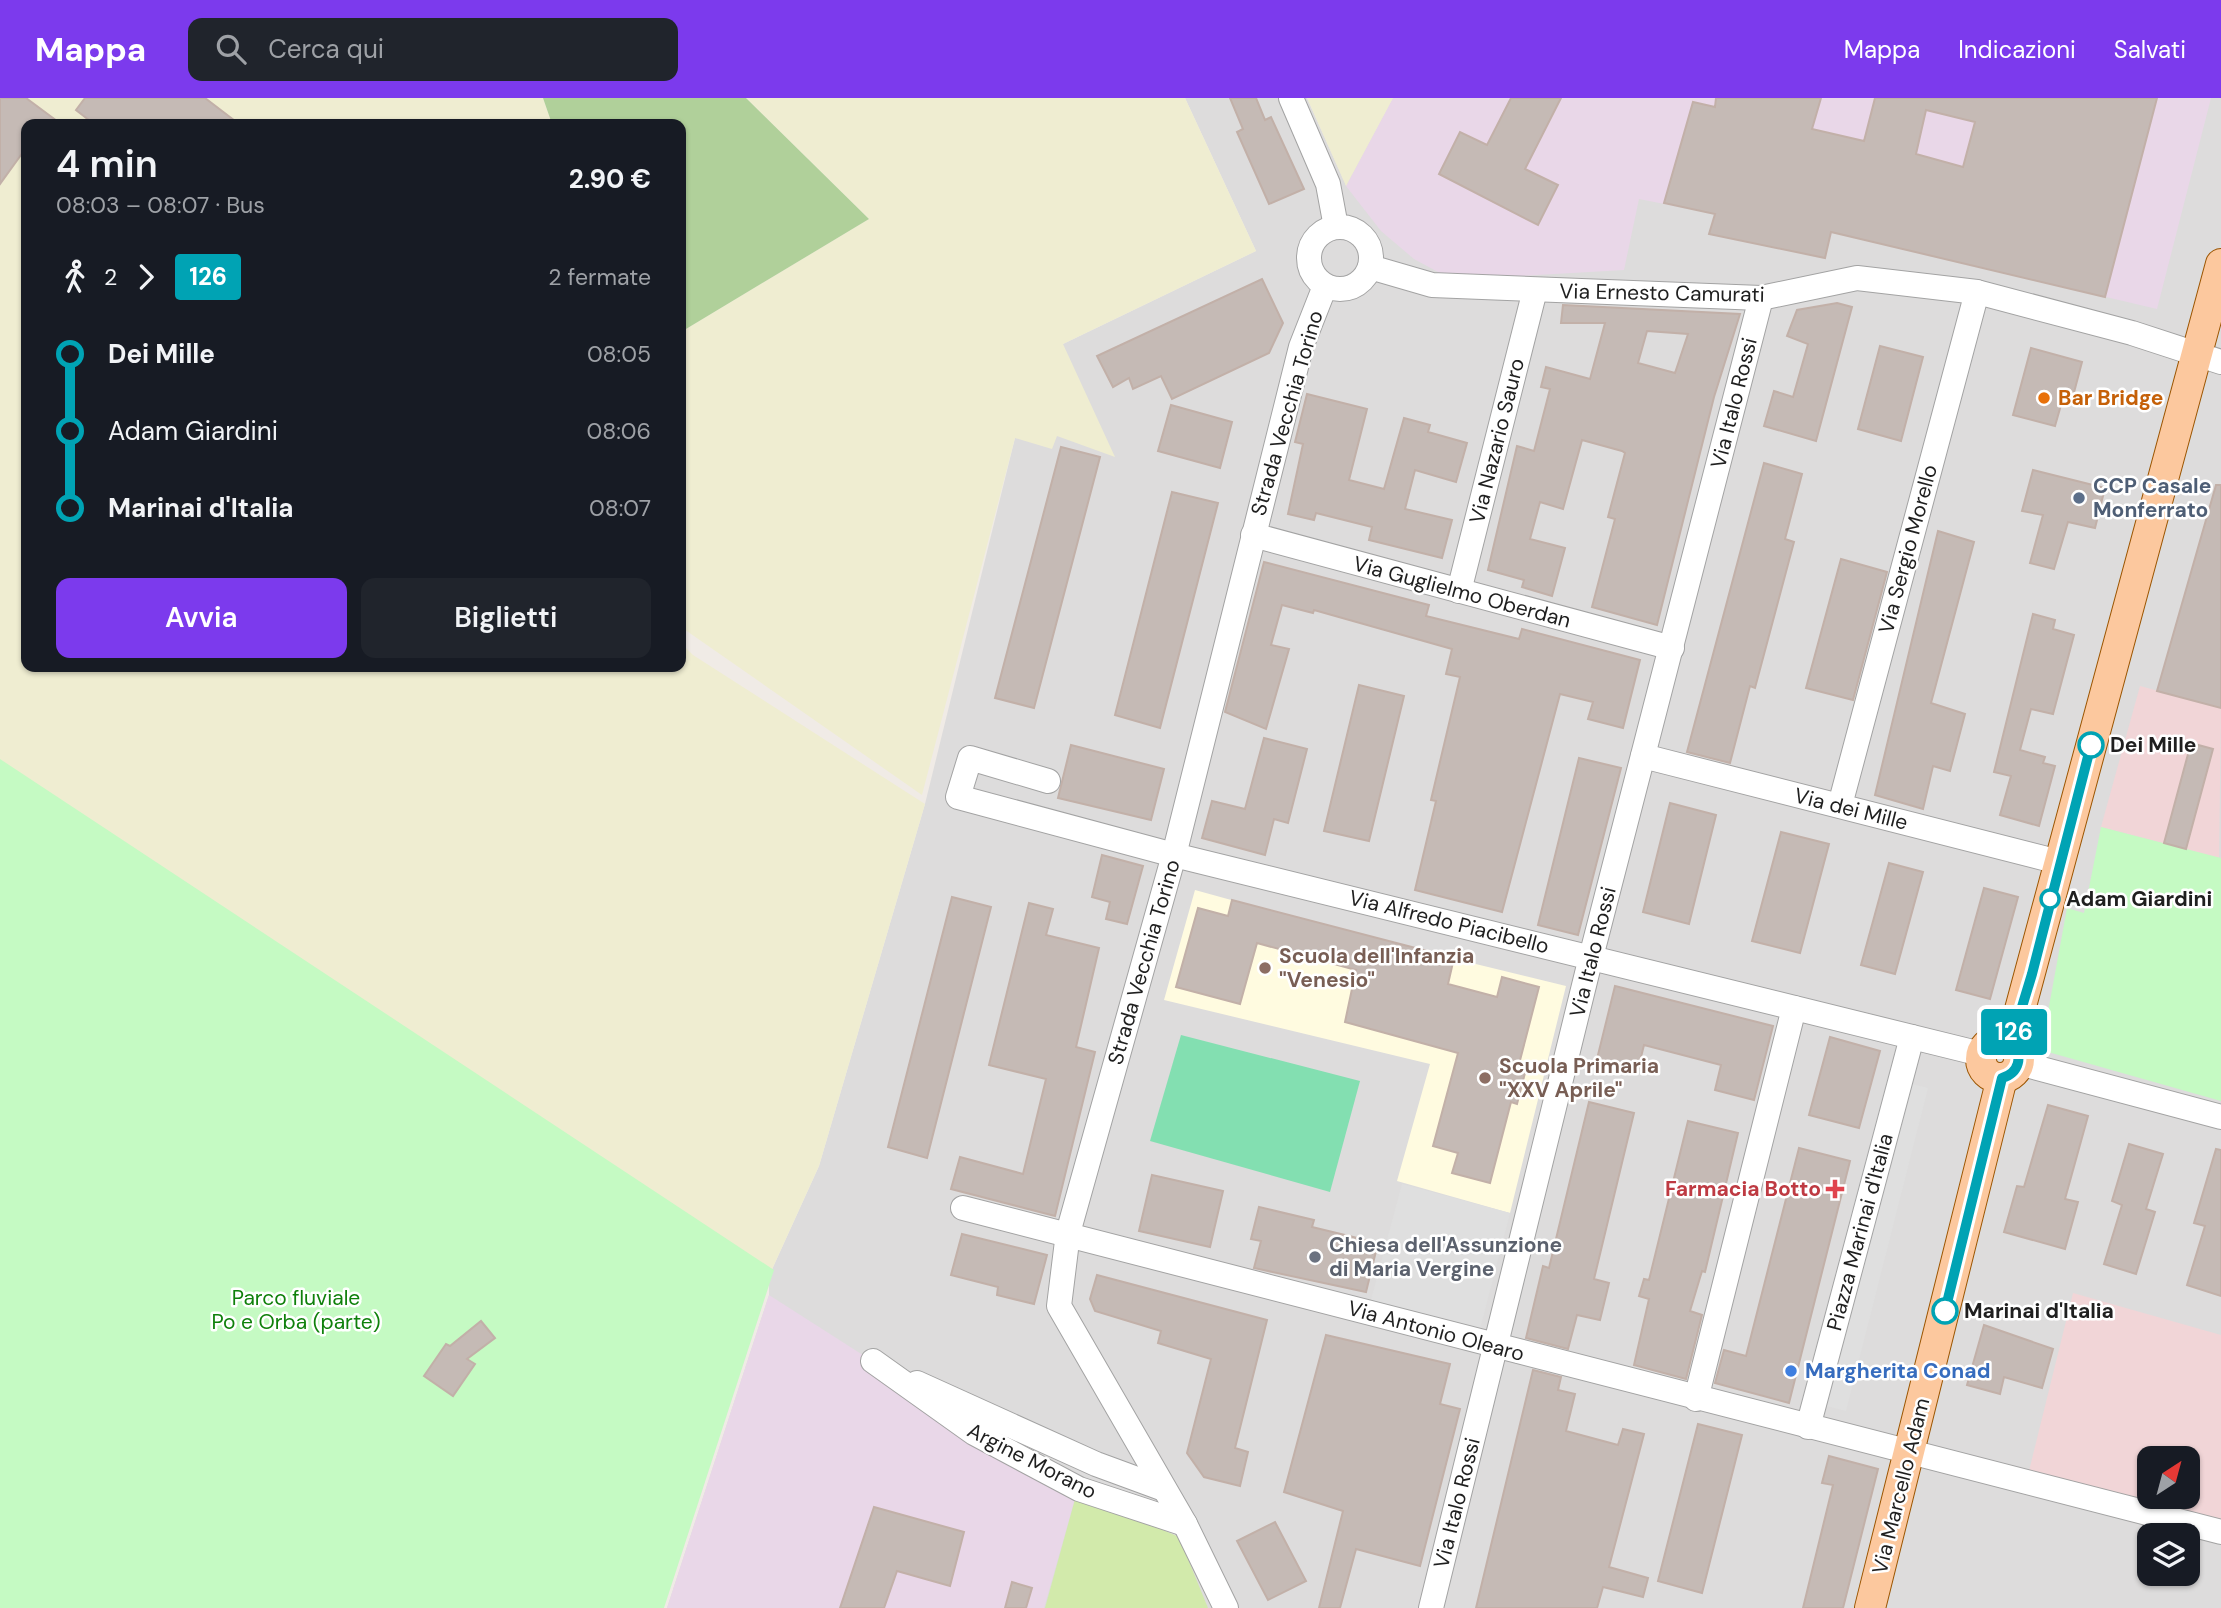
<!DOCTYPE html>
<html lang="it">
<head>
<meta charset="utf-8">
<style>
  :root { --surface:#171b24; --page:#20242c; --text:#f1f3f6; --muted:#9ea1a6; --accent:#7c3aed }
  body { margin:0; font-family:"DM Sans",sans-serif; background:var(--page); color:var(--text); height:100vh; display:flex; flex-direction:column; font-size:26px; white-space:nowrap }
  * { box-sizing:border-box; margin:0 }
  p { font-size:23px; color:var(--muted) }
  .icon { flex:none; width:38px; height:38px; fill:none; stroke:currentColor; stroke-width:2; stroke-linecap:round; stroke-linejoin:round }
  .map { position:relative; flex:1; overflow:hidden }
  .sheet { position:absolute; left:21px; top:21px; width:665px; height:553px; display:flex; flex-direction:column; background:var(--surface); border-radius:14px; box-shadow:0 2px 5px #0004 }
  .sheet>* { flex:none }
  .badge { padding:0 14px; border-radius:5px; font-size:24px; line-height:46px }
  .needle { width:46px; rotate:36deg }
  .controls { position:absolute; left:2137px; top:1348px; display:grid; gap:14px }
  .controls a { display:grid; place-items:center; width:63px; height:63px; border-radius:14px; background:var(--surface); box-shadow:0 2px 5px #0004; font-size:35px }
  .map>.badge { position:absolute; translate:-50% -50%; box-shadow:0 0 0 4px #fff }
  .legs { display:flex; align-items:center; gap:10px; height:77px; padding:0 35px; font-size:23px }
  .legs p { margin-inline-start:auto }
  .summary { display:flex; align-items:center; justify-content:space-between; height:119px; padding:0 35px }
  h1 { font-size:38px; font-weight:600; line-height:52px }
  .cta { display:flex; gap:14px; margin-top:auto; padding:14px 35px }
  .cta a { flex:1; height:80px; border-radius:14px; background:var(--accent); color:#fff; font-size:28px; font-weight:600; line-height:80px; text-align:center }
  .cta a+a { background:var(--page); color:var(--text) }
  ul { padding:0 35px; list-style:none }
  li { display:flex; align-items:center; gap:24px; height:77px; font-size:26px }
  li i { display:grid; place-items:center; width:10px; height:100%; margin:0 9px; background:currentColor }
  li i::after { content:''; width:18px; height:18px; margin:-9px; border:5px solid; border-radius:50%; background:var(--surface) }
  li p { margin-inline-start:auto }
  li:first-child i { background:linear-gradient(#0000 50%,currentColor 0) }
  li:last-child i { background:linear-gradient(currentColor 50%,#0000 0) }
  header { display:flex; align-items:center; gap:42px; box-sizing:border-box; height:98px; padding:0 35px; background:var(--accent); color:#fff }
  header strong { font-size:33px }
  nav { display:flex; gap:38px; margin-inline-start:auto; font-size:24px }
  .search { width:490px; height:63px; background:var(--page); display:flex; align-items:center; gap:18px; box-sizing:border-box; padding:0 24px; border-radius:14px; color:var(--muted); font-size:26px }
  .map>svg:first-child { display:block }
  .residential { fill:#dddcdc; fill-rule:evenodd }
  .commercial { fill:#f1d5d7; fill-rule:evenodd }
  .industrial { fill:#e9d7e8 }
  .education { fill:#fffbe0 }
  .farmland { fill:#efedd1 }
  .grass { fill:#d2eaab }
  .forest { fill:#b0d09a }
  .park { fill:#c5fac3 }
  .pitch { fill:#83dfb1 }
  .parking { fill:#dfdfdf }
  .building { fill:#c5bab5; stroke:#c2b0a8; stroke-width:2; fill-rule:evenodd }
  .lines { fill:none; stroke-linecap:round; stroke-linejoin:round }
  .minor-casing { stroke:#a3a3a3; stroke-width:26 }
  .major-casing { stroke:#9b5500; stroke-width:32 }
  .minor { stroke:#fff; stroke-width:24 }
  .major { stroke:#fcc89e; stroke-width:30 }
  .line-1-casing { stroke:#fff; stroke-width:16 }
  .line-1 { stroke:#00a3b4; stroke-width:10 }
  .food-dot { fill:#e8710a; stroke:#fff; stroke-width:2.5 }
  .service-dot { fill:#5c6f8a; stroke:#fff; stroke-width:2.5 }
  .stop-1-dot { fill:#fff; stroke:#00a3b4; stroke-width:3.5 }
  .education-dot { fill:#8d6e63; stroke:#fff; stroke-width:2.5 }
  .health-dot { fill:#e0444e; stroke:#fff; stroke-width:2.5 }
  .worship-dot { fill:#6b7280; stroke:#fff; stroke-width:2.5 }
  .shop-dot { fill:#3f7fe0; stroke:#fff; stroke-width:2.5 }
  .labels { text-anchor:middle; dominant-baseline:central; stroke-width:5; stroke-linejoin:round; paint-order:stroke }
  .street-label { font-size:21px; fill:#1f1f1f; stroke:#fff }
  .food-label { font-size:21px; font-weight:bold; fill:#c56008; stroke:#fff; text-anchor:start }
  .service-label { font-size:21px; font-weight:bold; fill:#4e5e75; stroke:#fff; text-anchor:start }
  .stop-label { font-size:21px; font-weight:bold; fill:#1f1f1f; stroke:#fff; text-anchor:start }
  .education-label { font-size:21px; font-weight:bold; fill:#785e54; stroke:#fff; text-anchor:start }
  .health-label { font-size:21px; font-weight:bold; fill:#be3a42; stroke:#fff; text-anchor:end }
  .worship-label { font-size:21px; font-weight:bold; fill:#5b616d; stroke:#fff; text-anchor:start }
  .park-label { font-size:21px; fill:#0f800b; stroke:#fff }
  .shop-label { font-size:21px; font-weight:bold; fill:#366cbe; stroke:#fff; text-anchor:start }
</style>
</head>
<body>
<header>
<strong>Mappa</strong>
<div class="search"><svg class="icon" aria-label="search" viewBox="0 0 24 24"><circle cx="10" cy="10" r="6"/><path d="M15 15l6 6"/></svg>Cerca qui</div>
<nav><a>Mappa</a><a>Indicazioni</a><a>Salvati</a></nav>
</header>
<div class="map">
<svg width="2221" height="1510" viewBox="0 0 2221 1510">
  <rect width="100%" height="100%" fill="#f0ebe6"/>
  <!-- residential -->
  <path class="residential" d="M1185 0H1307L1346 87 1393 0H2221V1510H667L769 1197V1178L819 1068 925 706 1015 340 1063 246 1256 153ZM2149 1360H2188V1398H2149ZM2149 1437H2188V1475H2149Z"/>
  <!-- commercial -->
  <g class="commercial">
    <path d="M2140 588 2221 610 2219 760 2101 729Z"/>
    <path d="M2073 1195 2221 1237V1424L2029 1373ZM2149 1360H2188V1398H2149Z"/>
  </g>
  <!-- industrial -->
  <g class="industrial">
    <path d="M1393 0H2211L2157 211 1832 134 1825 160 1709 136 1715 116 1639 101 1624 172 1453 182 1414 161 1381 133 1346 88Z"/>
    <path d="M769 1197 1077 1394 1044 1510H667Z"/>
  </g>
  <!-- education -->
  <path class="education" d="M1195 792 1365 839 1566 888 1510 1115 1397 1083 1430 966 1164 902Z"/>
  <!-- farmland -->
  <g class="farmland">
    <path d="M0 0H543L552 26H26V569H681V545L693 557 925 706 819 1068 769 1178 0 662Z"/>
    <path d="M746 0H1185L1256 153 1063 246 1115 359 1057 338 1052 351 1015 340 922 697 681 529V234L869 121Z"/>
    <path d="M1307 0H1393L1346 88Z"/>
  </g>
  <!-- grass -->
  <path class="grass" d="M1077 1394 1179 1439 1208 1510H1045Z"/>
  <!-- forest -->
  <path class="forest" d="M543 0H746L869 121 681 234V26H552Z"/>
  <!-- park -->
  <g class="park">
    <path d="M0 661 774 1172 664 1510H0Z"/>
    <path d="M2101 729 2221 760V1003L2041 952 2067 810 2084 815Z"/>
  </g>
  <!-- pitch -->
  <path class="pitch" d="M1181 937 1360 983 1330 1094 1150 1043Z"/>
  <!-- parking -->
  <g class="parking">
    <path d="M1889 980 1928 990 1846 1313 1807 1303Z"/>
    <path d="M1402 1086 1510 1115 1480 1231 1371 1202Z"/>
  </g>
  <!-- building -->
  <g class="building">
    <path d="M0 0H26L61 26H26V50L0 86Z"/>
    <path d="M85 0H205L239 26H94L76 12Z"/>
    <path d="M1230 0H1256L1265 22 1271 19 1304 91 1269 106 1237 34 1243 31Z"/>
    <path d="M1511 0H1561L1525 71 1558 87 1538 127 1439 76 1460 34 1487 47Z"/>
    <path d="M1716 0H1821L1812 31 1864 43 1875 0H2157L2105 199 1831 134 1825 160 1709 136 1715 116 1664 105 1693 4 1715 9ZM1926 12 1975 24 1963 69 1916 56Z"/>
    <path d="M1262 181 1283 225 1269 255 1172 301 1161 278 1133 291 1129 280 1113 289 1097 258Z"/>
    <path d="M1837 205 1852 209 1816 343 1764 328 1774 293 1793 299 1808 246 1787 238 1797 212Z"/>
    <path d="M1563 207 1740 216 1714 299 1657 527 1592 509 1615 421 1608 419 1625 355 1622 353 1582 342 1563 411 1540 404 1530 441 1565 450 1552 498 1522 489 1524 482 1488 472 1517 348 1534 353 1550 291 1541 289 1546 269 1590 281 1605 225H1561ZM1647 233 1688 236 1675 275 1638 265Z"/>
    <path d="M1880 248 1923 259 1901 343 1858 331Z"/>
    <path d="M2031 250 2082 264 2072 302 2063 300 2055 328 2013 317Z"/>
    <path d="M1307 296 1367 311 1349 382 1384 391 1404 320 1430 327 1428 334 1467 345 1456 384 1415 372 1405 411 1452 422 1442 460 1369 442 1372 429 1316 415 1314 422 1288 416 1303 346 1295 344Z"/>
    <path d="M1171 307 1232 324 1220 370 1158 353Z"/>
    <path d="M1061 349 1100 359 1034 610 995 600Z"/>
    <path d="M1764 365 1802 376 1785 441 1794 444 1755 590 1750 588 1730 665 1687 654Z"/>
    <path d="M2033 372 2105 390 2095 430 2068 424 2054 471 2030 465 2043 417 2022 413Z"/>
    <path d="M2216 387H2221V610L2157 593Z"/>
    <path d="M1172 394 1218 405 1160 630 1115 617Z"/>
    <path d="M1938 433 1974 444 1931 605 1965 616 1950 673 1933 668 1923 711 1875 697Z"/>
    <path d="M1841 461 1887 474 1853 602 1806 590Z"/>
    <path d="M1264 464 1429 507 1426 518 1519 541 1522 531 1640 562 1623 630 1588 621 1593 604 1560 596 1502 814 1415 792 1436 703 1431 702 1460 579 1446 576 1452 551 1314 512 1313 515 1282 507 1271 547 1289 551 1266 631 1225 614Z"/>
    <path d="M2033 516 2055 522 2053 531 2074 537 2053 616 2031 611 2020 652 2045 659 2043 665 2055 668 2039 728 2000 717 2011 678 1994 674Z"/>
    <path d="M1359 587 1404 598 1369 743 1324 733Z"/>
    <path d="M1264 640 1307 651 1288 725 1274 721 1265 757 1202 740 1212 703 1245 711Z"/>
    <path d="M2191 645 2213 651 2186 751 2164 745Z"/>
    <path d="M1071 647 1164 671 1151 722 1058 700Z"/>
    <path d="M1579 660 1621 670 1578 837 1538 827Z"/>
    <path d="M1670 705 1716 717 1689 826 1643 814Z"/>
    <path d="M1781 734 1829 746 1800 855 1752 843Z"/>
    <path d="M1102 757 1143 768 1127 826 1106 821 1110 804 1092 799Z"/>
    <path d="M1889 765 1923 774 1895 876 1861 867Z"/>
    <path d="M1984 790 2018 799 1990 901 1956 892Z"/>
    <path d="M952 799 991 809 927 1060 888 1049Z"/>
    <path d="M1232 802 1454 860 1448 886 1497 899 1502 879 1539 889 1518 970 1526 971 1517 1006 1511 1004 1490 1085 1452 1075 1458 1055 1433 1048 1458 955 1345 924 1356 872 1257 845 1240 906 1176 889 1198 810 1228 818Z"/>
    <path d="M1029 805 1053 811 1046 837 1099 850 1076 949 1095 954 1055 1118 951 1091 960 1059 1023 1076 1046 981 989 967Z"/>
    <path d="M1615 888 1773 928 1754 1002 1715 992 1721 967 1644 947 1638 971 1597 961Z"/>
    <path d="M1830 939 1880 953 1859 1030 1809 1017Z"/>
    <path d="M1589 1004 1634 1015 1594 1181 1609 1185 1600 1222 1577 1217 1568 1251 1526 1240 1543 1168 1549 1170Z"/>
    <path d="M2048 1007 2088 1018 2065 1101 2078 1104 2065 1151 2004 1134 2017 1088 2024 1089Z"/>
    <path d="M1688 1023 1738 1035 1705 1174 1702 1173 1690 1213 1702 1217 1686 1281 1634 1267 1649 1201 1639 1198 1644 1181 1649 1182Z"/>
    <path d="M2129 1046 2163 1056 2146 1111 2155 1114 2136 1176 2104 1166 2122 1107 2112 1103Z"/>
    <path d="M1799 1050 1850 1063 1789 1305 1715 1285 1724 1252 1746 1258Z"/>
    <path d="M2216 1051 2221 1052V1198L2187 1187 2205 1128 2194 1125Z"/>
    <path d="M1152 1077 1223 1093 1210 1149 1139 1133Z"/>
    <path d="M1259 1109 1314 1122 1312 1129 1378 1145 1366 1194 1254 1170 1261 1143 1251 1141Z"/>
    <path d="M962 1136 1047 1157 1034 1206 997 1197 998 1189 951 1177Z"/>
    <path d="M1097 1177 1267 1222 1235 1350 1248 1354 1240 1388 1204 1379 1187 1355 1211 1261 1158 1245 1161 1233 1095 1213 1090 1201Z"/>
    <path d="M481 1223 495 1240 467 1261 475 1266 453 1298 424 1278 446 1246 450 1248Z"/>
    <path d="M1984 1227 2053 1251 2042 1290 2004 1279 2000 1296 1967 1287Z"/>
    <path d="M1326 1237 1450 1266 1440 1306 1460 1311 1420 1468 1356 1451 1340 1510H1319L1343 1413 1284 1394Z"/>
    <path d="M1533 1272 1561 1279 1558 1292 1575 1296 1566 1333 1618 1347 1623 1331 1644 1336 1609 1469 1648 1480 1643 1499 1603 1489 1597 1510H1476Z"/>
    <path d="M1698 1326 1742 1337 1702 1495 1658 1483Z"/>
    <path d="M1829 1358 1878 1371 1843 1510H1803L1833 1387 1822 1385Z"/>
    <path d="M874 1409 964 1434 950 1488 897 1473 884 1510H840Z"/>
    <path d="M1275 1424 1306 1483 1268 1502 1237 1443Z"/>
    <path d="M1012 1484 1032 1490 1026 1510H1005Z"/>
  </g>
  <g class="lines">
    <!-- minor casing -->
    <g class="minor-casing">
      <g id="minor">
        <path d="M1291 0 1328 86 1336 129"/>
        <circle cx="1340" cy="160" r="31"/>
        <path d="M1370 169 1432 187 1761 200 1857 180 1977 194 2132 235 2221 264"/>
        <path d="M1253 437 1672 550"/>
        <path d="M1459 493 1535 192"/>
        <path d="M1643 658 2059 764"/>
        <path d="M1048 683 970 660 958 699 1174 757 1981 956"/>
        <path d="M1840 707 1977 194"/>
        <path d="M2019 965 2221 1019"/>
        <path d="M963 1110 2221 1434"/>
        <path d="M873 1263 974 1335 1079 1391 1185 1426"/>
        <path d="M917 1285 1096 1366 1164 1391"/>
        <path d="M1696 1301 1794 910"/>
        <path d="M1808 1329 1912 939"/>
        <path d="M1226 1510 1185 1426 1059 1208 1068 1135 1174 757 1301 249 1325 188"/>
        <path d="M1431 1510 1591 859 1761 200"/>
      </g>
    </g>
    <!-- major casing -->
    <g class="major-casing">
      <g id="major">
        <circle cx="2000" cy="961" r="19"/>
        <path d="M2011 945 2221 166"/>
        <path d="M1870 1510 2002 980"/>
      </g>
    </g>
    <!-- minor -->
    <use href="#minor" class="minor"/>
    <!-- major -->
    <use href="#major" class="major"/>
  </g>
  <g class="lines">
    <!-- line-1 casing -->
    <g class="line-1-casing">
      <path id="line-1" d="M1945 1213 2002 980C2019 975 2024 958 2011 945L2032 876 2091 647"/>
    </g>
    <!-- line-1 -->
    <use href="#line-1" class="line-1"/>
  </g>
  <!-- markers -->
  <circle class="food-dot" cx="2044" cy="300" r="7"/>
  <circle class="service-dot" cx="2079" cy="400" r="7"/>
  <g class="stop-1-dot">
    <circle cx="2091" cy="647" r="12"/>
    <circle cx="2050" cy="801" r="9"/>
    <circle cx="1945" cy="1213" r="12"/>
  </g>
  <g class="education-dot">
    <circle cx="1265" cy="870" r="7"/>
    <circle cx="1485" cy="980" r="7"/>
  </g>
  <path class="health-dot" d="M1831.5 1080.5h7v7h7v7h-7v7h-7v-7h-7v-7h7z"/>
  <circle class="worship-dot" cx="1315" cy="1159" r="7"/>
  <circle class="shop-dot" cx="1791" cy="1273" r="7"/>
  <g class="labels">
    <!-- street labels -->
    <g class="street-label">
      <text transform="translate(1662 195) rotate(1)">Via Ernesto Camurati</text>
      <text transform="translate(1734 305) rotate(-76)">Via Italo Rossi</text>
      <text transform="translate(1287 315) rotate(-74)">Strada Vecchia Torino</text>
      <text transform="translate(1497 343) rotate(-76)">Via Nazario Sauro</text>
      <text transform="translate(1908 451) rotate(-75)">Via Sergio Morello</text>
      <text transform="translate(1462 494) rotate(15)">Via Guglielmo Oberdan</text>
      <text transform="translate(1851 711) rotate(14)">Via dei Mille</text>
      <text transform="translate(1449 824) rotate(14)">Via Alfredo Piacibello</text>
      <text transform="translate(1593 854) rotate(-76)">Via Italo Rossi</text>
      <text transform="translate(1144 864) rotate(-74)">Strada Vecchia Torino</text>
      <text transform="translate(1860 1134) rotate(-75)">Piazza Marinai d'Italia</text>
      <text transform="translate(1436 1233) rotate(15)">Via Antonio Olearo</text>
      <text transform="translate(1032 1363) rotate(27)">Argine Morano</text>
      <text transform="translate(1901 1388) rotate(-76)">Via Marcello Adam</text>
      <text transform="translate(1457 1405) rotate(-76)">Via Italo Rossi</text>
    </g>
    <!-- food labels -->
    <g class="food-label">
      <text x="2058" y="300">Bar Bridge</text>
    </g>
    <!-- service labels -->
    <g class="service-label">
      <text x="2093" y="388">CCP Casale<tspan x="2093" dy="24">Monferrato</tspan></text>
    </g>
    <!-- stop labels -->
    <g class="stop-label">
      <text x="2110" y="647">Dei Mille</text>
      <text x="2066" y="801">Adam Giardini</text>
      <text x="1964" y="1213">Marinai d'Italia</text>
    </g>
    <!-- education labels -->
    <g class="education-label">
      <text x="1279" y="858">Scuola dell'Infanzia<tspan x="1279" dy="24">"Venesio"</tspan></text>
      <text x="1499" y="968">Scuola Primaria<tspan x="1499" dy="24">"XXV Aprile"</tspan></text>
    </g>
    <!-- health labels -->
    <g class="health-label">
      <text x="1821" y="1091">Farmacia Botto</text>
    </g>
    <!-- worship labels -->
    <g class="worship-label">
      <text x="1329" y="1147">Chiesa dell'Assunzione<tspan x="1329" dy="24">di Maria Vergine</tspan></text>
    </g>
    <!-- park labels -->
    <g class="park-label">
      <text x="296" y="1200">Parco fluviale<tspan x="296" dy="24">Po e Orba (parte)</tspan></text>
    </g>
    <!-- shop labels -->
    <g class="shop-label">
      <text x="1805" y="1273">Margherita Conad</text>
    </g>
  </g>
</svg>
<div class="controls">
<a><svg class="needle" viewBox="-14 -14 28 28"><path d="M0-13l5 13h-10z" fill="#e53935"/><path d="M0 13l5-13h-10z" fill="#9ea1a6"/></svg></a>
<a><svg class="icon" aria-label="layers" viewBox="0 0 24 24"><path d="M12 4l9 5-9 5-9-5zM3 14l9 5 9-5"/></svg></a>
</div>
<b class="badge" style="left:2014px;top:934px;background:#00a3b4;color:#fff">126</b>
<section class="sheet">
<div class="summary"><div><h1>4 min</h1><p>08:03 – 08:07 · Bus</p></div><b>2.90 €</b></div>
<div class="legs"><svg class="icon" aria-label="walk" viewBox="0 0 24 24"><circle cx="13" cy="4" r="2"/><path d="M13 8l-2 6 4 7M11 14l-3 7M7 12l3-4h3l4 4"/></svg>2<svg class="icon" aria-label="forward" viewBox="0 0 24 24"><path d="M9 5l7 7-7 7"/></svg><b class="badge" style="background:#00a3b4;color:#fff">126</b><p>2 fermate</p></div>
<ul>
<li><i style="color:#00a3b4"></i><b>Dei Mille</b><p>08:05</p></li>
<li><i style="color:#00a3b4"></i><span>Adam Giardini</span><p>08:06</p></li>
<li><i style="color:#00a3b4"></i><b>Marinai d'Italia</b><p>08:07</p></li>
</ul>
<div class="cta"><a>Avvia</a><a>Biglietti</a></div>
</section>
</div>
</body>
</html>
